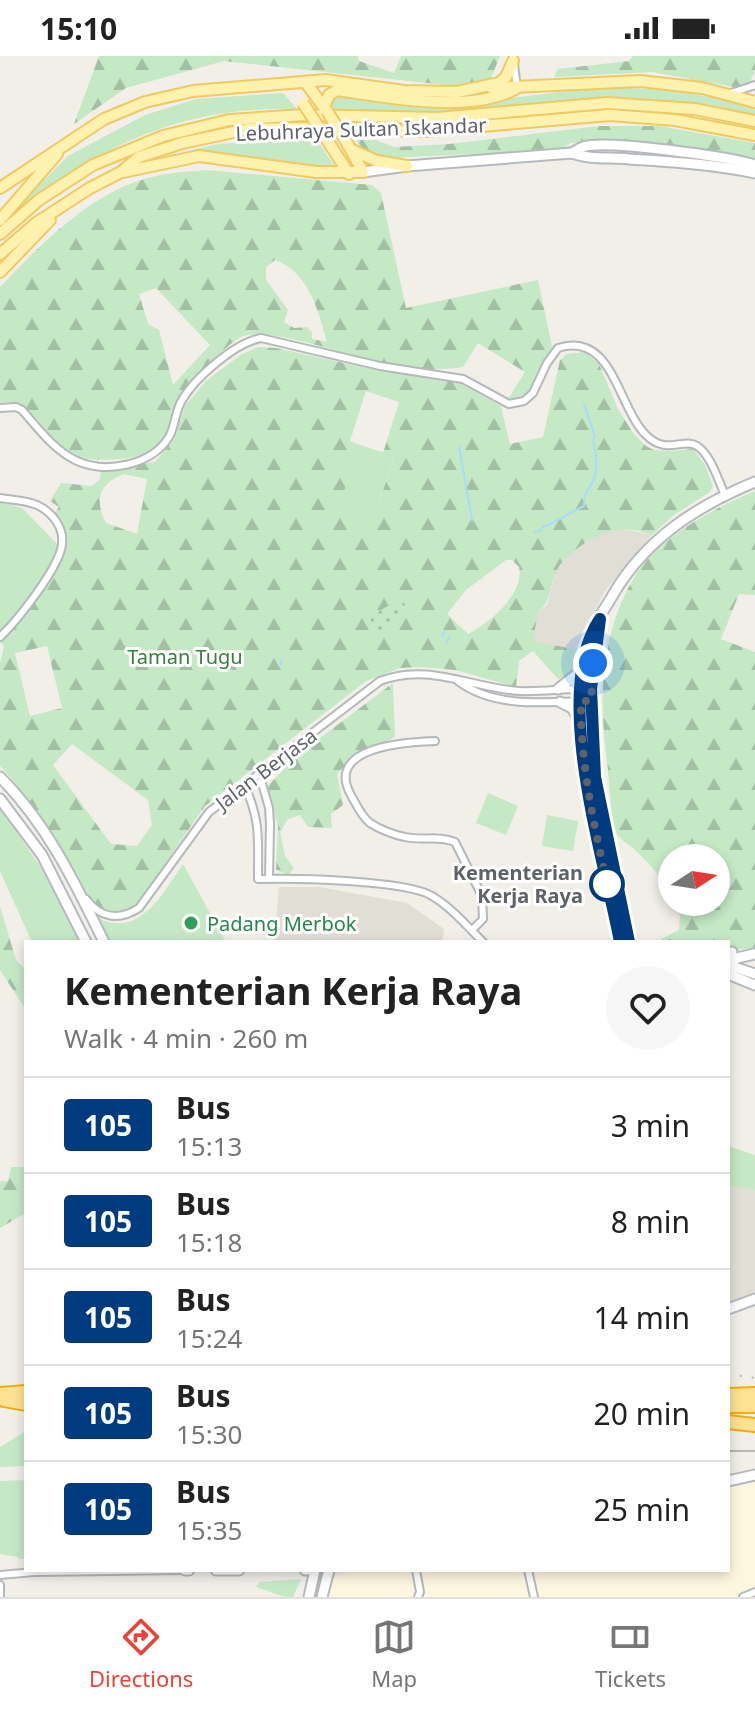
<!DOCTYPE html>
<html lang="en">
<head>
<meta charset="utf-8">
<style>
  :root { --surface:#fff; --page:#f6f6f6; --text:#222; --muted:#767676; --line:#e0e0e0; --accent:#ea4335 }
  body { margin:0; font-family:"Noto Sans",sans-serif; background:var(--page); color:var(--text); height:100vh; display:flex; flex-direction:column; font-size:30px; white-space:nowrap }
  * { box-sizing:border-box; margin:0 }
  p { font-size:26px; color:var(--muted) }
  .icon { flex:none; width:44px; height:44px; fill:none; stroke:currentColor; stroke-width:2; stroke-linecap:round; stroke-linejoin:round }
  .map { position:relative; flex:1; overflow:hidden }
  .drawer { position:absolute; left:24px; top:884px; width:706px; height:632px; display:flex; flex-direction:column; background:var(--surface); border-radius:0px; box-shadow:0 4px 12px #0003 }
  .drawer>* { flex:none }
  .badge { padding:0 16px; border-radius:6px; font-size:28px; line-height:52px }
  .needle { width:52px; rotate:78deg }
  .fabs { position:absolute; left:658px; top:788px; display:grid; gap:16px }
  .fabs a { display:grid; place-items:center; width:72px; height:72px; border-radius:50%; background:var(--surface); box-shadow:0 4px 12px #0003; font-size:40px }
  .you { position:absolute; width:40px; height:40px; margin:-20px; border:6px solid #fff; border-radius:50%; background:#1a73e8; box-shadow:0 0 0 12px #1a73e833 }
  .map>.badge { position:absolute; translate:-50% -50%; box-shadow:0 0 0 4px #fff }
  .round { display:grid; place-items:center; flex:none; width:84px; height:84px; border-radius:42px; background:var(--page) }
  .summary { display:flex; align-items:center; justify-content:space-between; height:136px; padding:0 40px }
  h1 { font-size:38px; font-weight:700; line-height:60px }
  ul { padding:0; list-style:none }
  li { display:flex; align-items:center; gap:24px; height:96px; padding:0 40px; border-top:2px solid var(--line) }
  li div { flex:1 }
  li b { display:block; font-size:30px }
  li em { font-style:normal }
  li .badge { min-width:88px; font-weight:700; text-align:center }
  .status { display:flex; justify-content:space-between; align-items:center; height:56px; padding:0 40px; background:var(--surface); direction:ltr }
  .status svg { height:22px; fill:currentColor }
  .tabs { display:flex; justify-content:space-around; align-items:center; height:112px; border-top:2px solid var(--line); background:var(--surface); font-size:22px; color:var(--muted) }
  .tabs a { display:grid; justify-items:center; gap:4px }
  .tabs .selected { color:var(--accent) }
  .map>svg:first-child { display:block }
  .commercial { fill:#fef7e0 }
  .education { fill:#e1ded6 }
  .green { fill:#c5e8c5 }
  .forest { fill:url(#forest-firs); fill-rule:evenodd }
  .garden { fill:url(#garden-dots) }
  .pier { fill:#f1efe8 }
  .lines { fill:none; stroke-linecap:round; stroke-linejoin:round }
  .stream { stroke:#aadaff; stroke-width:2 }
  .street-casing { stroke:#b5b8bc; stroke-width:10 }
  .secondary-casing { stroke:#b6babf; stroke-width:13 }
  .primary-casing { stroke:#f2c960; stroke-width:14 }
  .highway-casing { stroke:#f9ab00; stroke-width:16 }
  .street { stroke:#fff; stroke-width:6 }
  .secondary { stroke:#fff; stroke-width:9 }
  .primary { stroke:#fff2af; stroke-width:10 }
  .highway { stroke:#fde293; stroke-width:12 }
  .tram { stroke:#b6b7b8; stroke-width:2 }
  .rail { stroke:#b6b7b8; stroke-width:2; stroke-dasharray:2 10; stroke-linecap:butt }
  .primary-bridge-casing { stroke:#f2c960; stroke-width:14; stroke-linecap:butt }
  .primary-bridge { stroke:#fff2af; stroke-width:10 }
  .line-casing { stroke:#fff; stroke-width:18 }
  .line { stroke:#003b80; stroke-width:12 }
  .walk { stroke:#5f6368; stroke-width:8; stroke-dasharray:0 14.4 }
  .stop-dot { fill:#fff; stroke:#003b80; stroke-width:4 }
  .leisure-dot { fill:#2e9e5b; stroke:#fff; stroke-width:3 }
  .labels { text-anchor:middle; dominant-baseline:central; stroke-width:6; stroke-linejoin:round; paint-order:stroke }
  .street-label { font-size:20px; fill:#5f6368; stroke:#fff }
  .park-label { font-size:20px; fill:#348238; stroke:#fff }
  .stop-label { font-size:20px; font-weight:bold; fill:#5f6368; stroke:#fff; text-anchor:end }
  .leisure-label { font-size:20px; fill:#27864d; stroke:#fff; text-anchor:start }
</style>
</head>
<body>
<div class="status"><b>15:10</b><svg viewBox="0 0 49 12"><path d="M0 12V9h3v3zM5 12V6h3v6zM10 12V3h3v9zM15 12V0h3v12zM26 1h20v11H26zM47 4h2v5h-2z"/></svg></div>
<div class="map">
<svg width="755" height="1541" viewBox="0 0 755 1541">
  <defs>
    <pattern id="forest-firs" width="22" height="20" patternUnits="userSpaceOnUse" patternTransform="scale(2)"><rect width="22" height="20" fill="#c5e8c5"/><path d="M5 1l3.5 6h-7zM16 11l3.5 6h-7z" fill="#a3c0a4"/></pattern>
    <pattern id="garden-dots" width="8" height="8" patternUnits="userSpaceOnUse" patternTransform="scale(2)"><rect width="8" height="8" fill="#c5e8c5"/><path d="M2 2h.1M6 6h.1" fill="none" stroke="#a3c0a4" stroke-width="1.8" stroke-linecap="round"/></pattern>
  </defs>
  <rect width="100%" height="100%" fill="#f1efe8"/>
  <!-- commercial -->
  <path class="commercial" d="M755 1422V1541H325L333 1521 363 1514H728V1428Z"/>
  <!-- education -->
  <g class="education">
    <path d="M619 472 652 479 605 535 590 564 580 594 533 585 538 556 547 549 556 514 567 500 599 478Z"/>
    <path d="M279 831H319L407 847 444 873 442 886H274Z"/>
    <path d="M728 1130 755 1134V1237L728 1250Z"/>
  </g>
  <!-- green -->
  <g class="green">
    <path d="M628 32 671 34 755 49V59L715 50 627 43H587L443 58 336 55 331 48 335 40 340 38 477 46 586 33Z"/>
    <path d="M283 37 297 53C278 53 259 53 241 55 153 64 76 105 10 162L8 160 68 100 145 59 196 43Z"/>
    <path d="M315 81 336 112 214 96 188 97 187 95 218 88Z"/>
    <path d="M360 389 394 400 374 462 339 450Z"/>
    <path d="M0 446 22 452 59 490C46 521 24 555 0 578Z"/>
    <path d="M488 737 518 750 506 779 476 767Z"/>
    <path d="M0 751 43 815 79 886H32L0 815Z"/>
    <path d="M547 759 578 765 573 795 542 790Z"/>
    <path d="M183 808 226 886H110L98 862C140 883 163 837 183 808Z"/>
    <path d="M728 1090 755 1099V1134L728 1130Z"/>
    <path d="M26 1375V1410L0 1411V1391Z"/>
    <path d="M26 1424V1503H19L18 1501 0 1498V1425Z"/>
    <path d="M301 1523 293 1541H285L256 1531 260 1526Z"/>
  </g>
  <!-- forest -->
  <g class="forest">
    <path d="M99 0H358L359 5 394 17 401 0H500L491 22 455 30 224 5 126 32 74 68Z"/>
    <path d="M633 0H755V15L750 26 734 31 652 16 554 21 558 13 629 5Z"/>
    <path d="M599 70H659L755 87V106L607 86 571 87 561 94 387 102C375 100 363 95 356 84H376L394 91 449 88Z"/>
    <path d="M206 114 372 129 381 137 406 252 538 224 552 291 527 338 516 343H508L525 316 478 287 463 311C437 316 404 311 378 306 348 300 267 269 241 281 227 288 184 331 177 345 172 356 173 371 167 380 156 396 136 402 119 403 104 404 84 405 71 398 47 385 31 339 0 347V231C41 188 94 133 156 120 172 116 189 116 206 114ZM275 204C308 215 319 256 327 286L312 283V276L307 271 294 272 284 266 288 254 266 224V211ZM156 232 210 289 173 329 159 274 148 268 139 238Z"/>
    <path d="M258 291 276 292 376 314 456 325 501 350 510 388 543 381 560 304 567 298 585 296 599 308 618 353 633 377 646 390 654 394 671 395 693 393 705 409 713 430 710 436 674 459 652 479C624 469 605 473 581 490 573 496 564 502 558 512 549 527 553 544 538 556L533 585 580 594 570 618 558 623 533 595 519 605 516 631 455 614 421 611 400 612 366 625 205 750 138 847C123 859 106 859 92 846 60 801 39 751 0 710V608L4 590 0 586C19 564 58 520 65 492 68 480 63 466 55 457L59 451 50 445 61 427 92 430 100 423 101 414 155 406 174 383 185 350 206 325 242 298ZM366 335 399 346 383 397 394 401 374 462 339 450 360 389 350 385ZM124 418 147 423 137 478 106 467C94 445 99 427 124 418ZM506 504H512L519 511C525 538 489 567 468 578L447 558 466 534ZM47 590 62 652 30 660 15 597ZM72 688 148 744 152 769 137 790 111 788 53 709Z"/>
    <path d="M755 435V539L739 538 721 583 755 596V893H728V886H661V883L679 874 680 860 674 846H716V802H672V842C665 824 649 807 635 794 630 789 620 784 617 778 611 768 609 720 607 705 598 642 601 573 637 517 660 481 716 451 755 435Z"/>
    <path d="M393 627 395 681 353 701 337 718 343 749 331 758 332 772 308 771 300 759 288 763 280 776 285 800 294 812 288 819 276 814 278 770 267 731 295 701Z"/>
    <path d="M0 850 16 904 26 914V954L0 914Z"/>
    <path d="M11 1111H26V1157L0 1172V1125H8Z"/>
  </g>
  <!-- garden -->
  <path class="garden" d="M401 542 410 558 377 576 369 561Z"/>
  <!-- pier -->
  <path class="pier" d="M190 1514H217L208 1535 184 1529Z"/>
  <g class="lines">
    <!-- stream -->
    <g class="stream">
      <path d="M459 391 472 464"/>
      <path d="M546 470 584 450C585 435 586 438 593 425 599 413 596 396 593 383L595 380 584 348"/>
      <path d="M535 476 540 475 544 470"/>
      <path d="M443 580 444 576"/>
      <path d="M447 586 449 582"/>
      <path d="M281 604V609"/>
    </g>
    <!-- street casing -->
    <g class="street-casing">
      <g id="street">
        <path d="M513 0 517 32"/>
        <path d="M731 37 755 29"/>
        <path d="M0 352 16 351 22 354C37 371 54 394 75 404 105 419 152 409 169 381 175 371 175 357 181 346 194 322 235 287 261 282L380 310 463 323 509 348 524 345 533 337 547 307 558 292C613 275 617 350 646 379 667 400 683 381 697 390 711 399 718 424 725 439"/>
        <path d="M0 442C12 444 26 444 37 449 52 456 64 471 62 488 60 511 17 565 0 581"/>
        <path d="M458 625C492 651 541 647 581 645"/>
        <path d="M435 685C405 686 322 691 352 741 357 750 362 761 370 767 379 773 394 779 405 781 422 785 439 779 455 786L482 840 483 863 472 874"/>
        <path d="M244 728C261 765 258 783 258 823 293 822 406 824 432 840 452 852 467 870 483 886"/>
        <path d="M269 822 270 768 269 752 261 724 274 707"/>
        <path d="M86 843C100 862 119 865 139 852L209 756 380 625C428 606 471 632 519 635 540 636 561 633 581 633"/>
        <path d="M416 1514 420 1536 418 1541"/>
        <path d="M528 1514 534 1541"/>
        <path d="M0 1519 34 1516 185 1514"/>
        <path d="M0 1529V1541"/>
        <path d="M743 1541 755 1536"/>
      </g>
    </g>
    <!-- secondary casing -->
    <g class="secondary-casing">
      <g id="secondary">
        <path d="M572 97C576 95 579 92 583 91 605 83 729 101 755 109"/>
        <path d="M363 116 407 110 572 97C590 104 609 101 629 103 671 106 713 108 755 117"/>
        <path d="M600 566 591 633 595 721 629 886"/>
        <path d="M558 633 582 614"/>
        <path d="M560 646 572 652 579 663"/>
        <path d="M0 721C47 768 75 827 104 886"/>
        <path d="M0 743 42 799 86 886"/>
        <path d="M620 886C604 806 581 728 581 645 581 625 581 598 589 579 595 566 607 550 614 537 647 482 697 450 755 426"/>
        <path d="M728 898 732 896"/>
        <path d="M728 909 737 902 754 898"/>
        <path d="M728 909 755 918"/>
        <path d="M728 918 755 929"/>
        <path d="M728 1253 755 1243"/>
        <path d="M728 1425 755 1419"/>
        <path d="M185 1514H189"/>
        <path d="M216 1514H239"/>
        <path d="M305 1514H307"/>
        <path d="M309 1541 315 1514"/>
        <path d="M322 1541 329 1514"/>
      </g>
    </g>
    <!-- primary casing -->
    <g class="primary-casing">
      <g id="primary">
        <path d="M306 27 326 54"/>
        <path d="M492 32 640 25 702 32 755 46"/>
        <path d="M324 51 329 39 337 34C387 41 469 58 515 33"/>
        <path d="M331 90 349 118"/>
        <path d="M352 94 377 105 407 110"/>
        <path d="M123 116 199 100 316 116H363L347 87"/>
        <path d="M0 132 104 63 145 46 193 35 326 24 404 35 457 36 499 27 506 21 513 5"/>
        <path d="M0 164 57 98"/>
        <path d="M0 178 39 144 93 109 163 80 229 64 303 59 438 62 607 47 695 53 755 65"/>
        <path d="M0 198 36 167 90 132 121 116 139 101 182 87 248 73 298 72 424 75 610 59 675 64 755 79"/>
        <path d="M0 216 50 164"/>
      </g>
    </g>
    <!-- highway casing -->
    <g class="highway-casing">
      <g id="highway">
        <path d="M0 1338 26 1336"/>
        <path d="M728 1339 755 1338"/>
        <path d="M4 1344 26 1348"/>
        <path d="M728 1350H755"/>
        <path d="M728 1366 755 1369"/>
      </g>
    </g>
    <!-- street -->
    <use href="#street" class="street"/>
    <!-- secondary -->
    <use href="#secondary" class="secondary"/>
    <!-- primary -->
    <use href="#primary" class="primary"/>
    <!-- highway -->
    <use href="#highway" class="highway"/>
    <!-- tram -->
    <g class="tram">
      <path d="M728 1395H755"/>
      <path d="M316 1541 322 1514"/>
    </g>
    <!-- rail -->
    <path class="rail" d="M728 1318 755 1322"/>
    <!-- primary-bridge casing -->
    <g class="primary-bridge-casing">
      <g id="primary-bridge">
        <path d="M303 47 331 90"/>
        <path d="M327 55 347 87"/>
      </g>
    </g>
    <!-- primary-bridge -->
    <use href="#primary-bridge" class="primary-bridge"/>
  </g>
  <g class="lines">
    <!-- line casing -->
    <g class="line-casing">
      <path id="line" d="M620 886C605 804 550 636 600 563L591 633 595 721 629 886"/>
    </g>
    <!-- line -->
    <use href="#line" class="line"/>
    <!-- walk -->
    <path class="walk" d="M593 607 591 645H581C580 707 594 768 607 828"/>
  </g>
  <!-- markers -->
  <circle class="stop-dot" cx="607" cy="828" r="16"/>
  <circle class="leisure-dot" cx="191" cy="867" r="8"/>
  <g class="labels">
    <!-- street labels -->
    <g class="street-label">
      <text transform="translate(361 73) rotate(-2)">Lebuhraya Sultan Iskandar</text>
      <text transform="translate(266 713) rotate(-37)">Jalan Berjasa</text>
    </g>
    <!-- park labels -->
    <g class="park-label">
      <text x="185" y="600">Taman Tugu</text>
    </g>
    <!-- stop labels -->
    <g class="stop-label">
      <text x="583" y="816">Kementerian<tspan x="583" dy="23">Kerja Raya</tspan></text>
    </g>
    <!-- leisure labels -->
    <g class="leisure-label">
      <text x="207" y="867">Padang Merbok</text>
    </g>
  </g>
</svg>
<div class="fabs">
<a><svg class="needle" viewBox="-14 -14 28 28"><path d="M0-13l5 13h-10z" fill="#e53935"/><path d="M0 13l5-13h-10z" fill="#767676"/></svg></a>
</div>
<div class="you" style="left:593px;top:607px"></div>
<section class="drawer">
<div class="summary"><div><h1>Kementerian Kerja Raya</h1><p>Walk · 4 min · 260 m</p></div><a class="round"><svg class="icon" aria-label="heart" viewBox="0 0 24 24"><path d="M12 20l-8-8c-3-5 5-10 8-4 3-6 11-1 8 4z"/></svg></a></div>
<ul>
<li><span class="badge" style="background:#003b80;color:#fff">105</span><div><b>Bus</b><p>15:13</p></div><em>3 min</em></li>
<li><span class="badge" style="background:#003b80;color:#fff">105</span><div><b>Bus</b><p>15:18</p></div><em>8 min</em></li>
<li><span class="badge" style="background:#003b80;color:#fff">105</span><div><b>Bus</b><p>15:24</p></div><em>14 min</em></li>
<li><span class="badge" style="background:#003b80;color:#fff">105</span><div><b>Bus</b><p>15:30</p></div><em>20 min</em></li>
<li><span class="badge" style="background:#003b80;color:#fff">105</span><div><b>Bus</b><p>15:35</p></div><em>25 min</em></li>
</ul>
</section>
</div>
<nav class="tabs">
<a class="selected"><svg class="icon" aria-label="directions" viewBox="0 0 24 24"><path d="M12 3l9 9-9 9-9-9zM9 14v-3h6M13 9l2 2-2 2"/></svg>Directions</a>
<a><svg class="icon" aria-label="map" viewBox="0 0 24 24"><path d="M3 6l6-2 6 2 6-2v14l-6 2-6-2-6 2zM9 4v14M15 6v14"/></svg>Map</a>
<a><svg class="icon" aria-label="tickets" viewBox="0 0 24 24"><path d="M3 7h18v10H3zM15 7v10"/></svg>Tickets</a>
</nav>
</body>
</html>
